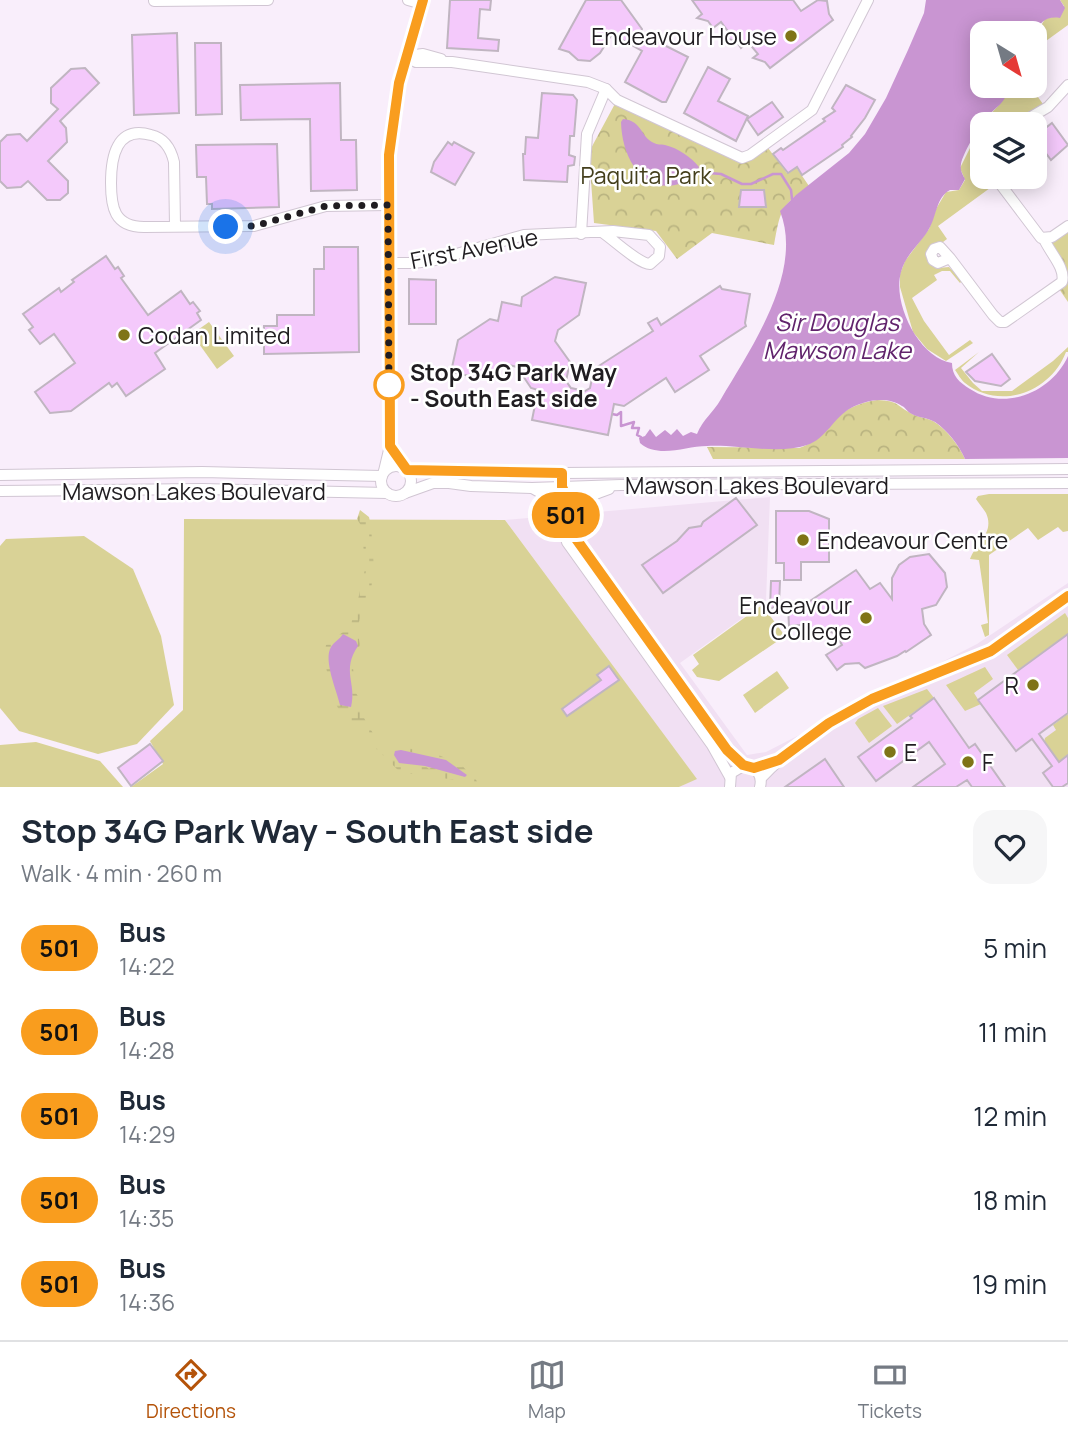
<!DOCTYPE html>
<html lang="en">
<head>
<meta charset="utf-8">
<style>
  :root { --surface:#fff; --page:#f6f6f7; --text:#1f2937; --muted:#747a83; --line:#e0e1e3; --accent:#b45309 }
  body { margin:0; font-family:Manrope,sans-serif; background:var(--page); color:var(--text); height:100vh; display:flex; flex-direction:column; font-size:26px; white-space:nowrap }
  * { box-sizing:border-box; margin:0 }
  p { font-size:23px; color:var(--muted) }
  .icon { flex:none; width:38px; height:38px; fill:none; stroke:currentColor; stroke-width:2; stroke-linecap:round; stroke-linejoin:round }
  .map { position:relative; height:787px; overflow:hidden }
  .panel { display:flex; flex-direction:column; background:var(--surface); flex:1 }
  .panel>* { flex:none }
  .badge { padding:0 14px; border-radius:23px; font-size:24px; line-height:46px }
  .needle { width:46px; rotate:143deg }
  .buttons { position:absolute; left:970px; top:21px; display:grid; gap:14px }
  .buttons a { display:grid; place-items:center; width:77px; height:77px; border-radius:14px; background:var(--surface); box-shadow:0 4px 18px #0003; font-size:35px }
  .you { position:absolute; width:35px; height:35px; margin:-18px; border:5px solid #fff; border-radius:50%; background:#1a73e8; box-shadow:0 0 0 10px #1a73e833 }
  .map>.badge { position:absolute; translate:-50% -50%; box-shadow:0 0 0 4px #fff }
  .round { display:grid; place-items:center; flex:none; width:74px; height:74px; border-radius:21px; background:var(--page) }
  .overview { display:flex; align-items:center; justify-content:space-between; height:119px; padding:0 21px }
  h1 { font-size:33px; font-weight:700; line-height:52px }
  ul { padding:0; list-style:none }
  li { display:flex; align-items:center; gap:21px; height:84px; padding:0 21px }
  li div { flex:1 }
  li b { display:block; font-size:26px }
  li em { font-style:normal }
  li .badge { min-width:77px; font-weight:700; text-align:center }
  .dock { display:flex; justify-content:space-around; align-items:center; height:98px; border-top:2px solid var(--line); background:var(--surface); font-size:19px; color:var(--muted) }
  .dock a { display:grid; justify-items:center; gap:4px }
  .dock .on { color:var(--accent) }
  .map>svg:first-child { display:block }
  .built { fill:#f1e0f3 }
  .green { fill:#d9d296 }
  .wetland { fill:url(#wetland-marsh); fill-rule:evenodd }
  .park { fill:url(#park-crowns) }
  .water { fill:#c995d2 }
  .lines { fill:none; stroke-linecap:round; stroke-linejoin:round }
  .stream { stroke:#c995d2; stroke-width:2.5 }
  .building { fill:#f4c9fb; stroke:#c0b5c1; stroke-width:2 }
  .minor-casing { stroke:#d1c6d3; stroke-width:12 }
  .minor { stroke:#fff; stroke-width:10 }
  .line-casing { stroke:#fff; stroke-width:16 }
  .line { stroke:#f99d1e; stroke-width:10 }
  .walk { stroke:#201d21; stroke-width:7; stroke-dasharray:0 12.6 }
  .poi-dot { fill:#7f7417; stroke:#fff; stroke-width:2.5 }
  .stop-dot { fill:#fff; stroke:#f99d1e; stroke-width:3.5 }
  .labels { text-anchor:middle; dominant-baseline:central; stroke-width:5; stroke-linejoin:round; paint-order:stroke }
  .poi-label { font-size:23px; fill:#201d21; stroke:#fff; text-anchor:start }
  .park-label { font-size:23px; fill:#443f1c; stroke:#fff }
  .street-label { font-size:23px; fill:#201d21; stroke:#fff }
  .stop-label { font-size:23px; font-weight:bold; fill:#201d21; stroke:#fff; text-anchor:start }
  .water-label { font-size:24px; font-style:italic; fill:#61236c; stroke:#fff }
</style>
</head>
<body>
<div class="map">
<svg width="1068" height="787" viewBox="0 0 1068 787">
  <defs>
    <pattern id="wetland-marsh" width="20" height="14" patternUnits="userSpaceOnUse" patternTransform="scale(1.75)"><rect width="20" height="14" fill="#d9d296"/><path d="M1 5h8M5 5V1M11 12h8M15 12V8" fill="none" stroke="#bab481"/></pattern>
    <pattern id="park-crowns" width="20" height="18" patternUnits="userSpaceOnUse" patternTransform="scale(1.75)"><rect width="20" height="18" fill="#d9d296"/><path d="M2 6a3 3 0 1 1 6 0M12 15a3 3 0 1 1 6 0" fill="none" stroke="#bab481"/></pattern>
  </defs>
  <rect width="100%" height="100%" fill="#f9eefb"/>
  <!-- built -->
  <path class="built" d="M770 497 766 601 680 663 747 755 766 752 977 644 1068 583V787H679L696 778 505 520Z"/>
  <!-- green -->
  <g class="green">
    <path d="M1060 0H1068V25L1039 46 1034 54V37L1045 19 1052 17 1064 6Z"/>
    <path d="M1009 86H1030L1043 104 1008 124H982C992 110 1005 104 1009 86Z"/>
    <path d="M982 124C982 153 974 164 990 188L938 226 947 239 926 255 931 265 938 268 949 267 962 281 960 283 950 271H942L934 275 937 280 912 298 924 321 949 355 970 340 973 343 946 361 927 349 913 332 900 287V274L905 261 929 229 936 209 946 192 959 190 965 180 960 168Z"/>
    <path d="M209 322 234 356 217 369 192 334Z"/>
    <path d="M1068 347V352H1066C1051 392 1000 411 965 383 961 380 958 374 955 370L979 352 961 368 973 383 982 391H1012L1053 361Z"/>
    <path d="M989 494H1068V531L1063 532 1058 527 1038 540 1028 528 989 555V635L985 637 981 625 988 623 979 560 970 559C976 543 995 533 986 513 983 508 979 504 976 499L978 496Z"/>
    <path d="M184 519 505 520 697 779 679 787H131L163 764 150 741 183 710Z"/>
    <path d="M84 536 133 569 161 636 174 705 137 744 98 754 19 731 0 708V546L6 539Z"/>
    <path d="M762 605 785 636 719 681 697 677 692 670 699 664 693 655Z"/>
    <path d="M1065 613 1068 618V634L1018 670 1007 655Z"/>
    <path d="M985 667 993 679 974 693 981 704 965 711 946 685Z"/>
    <path d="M777 671 789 688 755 713 743 695Z"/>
    <path d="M927 689 934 698 897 724 883 706Z"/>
    <path d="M878 708 892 726 869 743 855 723 858 719Z"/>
    <path d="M1068 714V755L1059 762 1044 742 1045 738 1056 730 1053 725Z"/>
    <path d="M36 742 100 761 123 787H0V745Z"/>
  </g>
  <!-- wetland -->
  <path class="wetland" d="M360 510 369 517 371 526 374 569 371 589 365 599 359 622 357 630 360 644 353 668 356 693 365 709 364 718 378 742 391 750 409 748 441 756 462 766 475 778 480 787H473L463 781 400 772 350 723 347 715 339 710 335 702 324 660 326 645 347 629 354 617 365 569 362 527 357 519ZM347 635 356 641 348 674 353 698 340 705 331 646ZM401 750 446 760 429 769 425 766 419 767Z"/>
  <!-- park -->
  <g class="park">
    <path d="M617 100 739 157 765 144 787 173 796 167 809 186C780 206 780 212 774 245L712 233 677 259 656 231 594 223 589 152Z"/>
    <path d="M1068 226V302L1057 286 1062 282 1048 239Z"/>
    <path d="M877 400C900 401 895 405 912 414 918 417 926 418 933 421 946 429 959 445 965 459H713L707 447 799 448C820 442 827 425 844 412 854 405 865 402 877 400Z"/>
  </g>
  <!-- water -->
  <g class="water">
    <path d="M926 0H1060L1065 8 1060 18C1046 16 1041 22 1034 33H982V86H1009C1005 104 999 104 988 116 980 124 963 153 961 164 960 170 962 174 965 179L959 190H950C936 198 937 214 930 227 922 243 906 253 901 272 892 303 919 358 952 363 952 376 959 382 970 389 1005 412 1052 392 1068 356V458L965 459C959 445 947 430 935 422 927 417 917 418 910 413 907 411 905 407 902 406 887 396 866 400 851 408 834 417 826 439 807 445 779 455 736 444 707 446 693 446 679 451 664 451 656 451 646 449 640 443L639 438 645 436 650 429 656 437 665 430 671 435 677 429 683 436 691 432 697 434C703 419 713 413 721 399 751 348 804 272 780 211L796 195 849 153 865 134 886 98 908 50 924 13Z"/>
    <path d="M623 119C643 121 640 137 654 143 657 145 661 144 665 145 678 148 691 157 699 167L695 177C650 204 622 164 621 122Z"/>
    <path d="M343 634 356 641 358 646C341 671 357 683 351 707L340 705C337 691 323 660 331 647 334 642 340 639 343 634Z"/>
    <path d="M401 750 446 760 467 775 465 777 425 766 399 763 394 755 395 751Z"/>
  </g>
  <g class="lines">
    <!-- stream -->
    <g class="stream">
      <path d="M698 172 721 174 742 184H751L773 174H781L791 190 792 199"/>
      <path d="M612 414 617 415 621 412V426L634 422 632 428H639L637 435 641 437"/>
    </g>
  </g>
  <!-- building -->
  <g class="building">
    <path d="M450 0H491L490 10 480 9 478 38 499 40 498 51 447 48Z"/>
    <path d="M586 0H621L642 29 640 33 688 57 666 102H662L625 82 642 51 612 34 600 53 590 61 578 60 569 52 559 49Z"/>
    <path d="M692 0H793L801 11 818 0 827 1 829 14 833 20 770 68 765 62 753 58 758 54 748 42 741 48 736 41 725 38 730 34 721 22 713 28 708 21 697 18 702 14Z"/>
    <path d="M177 33 179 113 134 115 132 35Z"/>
    <path d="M195 43H221L222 114 196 115Z"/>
    <path d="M708 67 730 79 718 101 748 116 736 141 684 113Z"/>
    <path d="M85 68 99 83 60 121 66 128 67 142 48 161 68 181V193L60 200H47L28 181 21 187 7 188 0 181V142L7 135 20 134 27 141 58 109 51 103V88L71 69Z"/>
    <path d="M340 83 341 140H356L357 190 311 191 310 119 241 120 240 85Z"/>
    <path d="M846 85 875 100 865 118 851 136 852 137 842 145 843 147 802 175 797 167 788 173 773 154 781 148 783 150 825 121 823 119 835 111 832 108Z"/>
    <path d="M542 93 573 95 577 100 574 136H570L569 155 575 157 574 165 568 166 567 182 524 180 523 154H525L526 137 538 138Z"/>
    <path d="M772 102 783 117 758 135 747 119Z"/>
    <path d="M1052 123 1068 145 1051 160 1039 144 1034 147V137Z"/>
    <path d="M448 142 452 145 454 142 474 153 455 185 431 172 434 162Z"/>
    <path d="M277 144 279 207 212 209V204H207L206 177H197L196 145Z"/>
    <path d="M741 190H764L766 207H739Z"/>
    <path d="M324 247H358L359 352 264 354V326H277V315H314V269H324Z"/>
    <path d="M106 256 115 269 118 267 124 276 121 278 148 315 181 291 190 304 193 302 200 311 197 313 201 320 155 353 165 369 126 396 117 383 112 387 109 383 71 411 50 413 35 392 75 363 54 334 40 344 29 330 33 327 23 314 59 288 61 292 74 282 72 280Z"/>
    <path d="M555 277 586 283 579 315 558 330 555 341 570 362 566 381 571 388 585 391 590 388 594 369 653 331 648 323 657 318 661 325 720 286 722 289 750 294 745 323 746 326 700 356 709 370 675 392 666 378 624 406 614 404 608 435 532 420 538 390 531 388 517 367 505 364 483 379 451 372 458 340 490 319 498 321 502 302 521 306 522 297Z"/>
    <path d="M409 279 436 280V324H409Z"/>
    <path d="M992 354 1010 379 1001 386 975 381 966 372Z"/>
    <path d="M736 498 757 525 663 593 642 565 677 541 689 528 701 526 703 522Z"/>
    <path d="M776 511H809L829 519V562H801V580H784V563H776Z"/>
    <path d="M929 554 945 573 947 587 936 605 922 609 924 624 931 635 906 652 905 651 897 656 865 668 859 663 845 664 837 670 826 655 842 645 835 633 810 628V624L789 626 788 606 804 605 856 570 870 589 880 583 892 599V578L899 565 910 557Z"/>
    <path d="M771 581H780L779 604 770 609Z"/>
    <path d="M1068 634V713L1039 734 1059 762 1068 755V783L1062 787H1053L1043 773 1052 766 1032 739 1016 751 978 700Z"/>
    <path d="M609 666 619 680 567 716 562 709 601 680 597 675Z"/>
    <path d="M934 698 969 748 975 744 1005 787H972L967 780 956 787H913L945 764 929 742 876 781 858 757 912 718 910 716Z"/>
    <path d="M150 744 163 761 131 786 118 768Z"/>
    <path d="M825 759 844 787H785Z"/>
  </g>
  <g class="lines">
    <!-- minor casing -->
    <g class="minor-casing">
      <g id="minor">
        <path d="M408 0 422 4"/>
        <path d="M154 1 268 0"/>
        <path d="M406 56 416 62H452L588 82 606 89 617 100 742 158 750 155 812 110 868 0"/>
        <path d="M406 56 423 54 441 59"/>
        <path d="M1019 124 1048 107 1068 85"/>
        <path d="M995 177 1041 238 1052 237 1068 226"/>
        <path d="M175 226 174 162C171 149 164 138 151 135 116 125 111 158 111 183 111 207 114 227 144 227L254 226 326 206 388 205"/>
        <path d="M581 234 587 134 606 89"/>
        <path d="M950 258 940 247 934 249 931 254 933 260 938 263 950 258 993 315 1000 322H1005L1062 282C1066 268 1050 253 1044 239"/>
        <path d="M388 263H414L435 260 524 235 613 231 649 235 660 247 659 256 650 264C639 264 614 240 602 232"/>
        <circle cx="396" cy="481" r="15"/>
        <path d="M407 470 562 473 1068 469"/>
        <path d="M384 471 390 446 389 155 399 83 423 0"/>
        <path d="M0 475 202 472 382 476"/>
        <path d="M562 483 560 516 567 542 712 745 730 777"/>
        <path d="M532 488 541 493 558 522"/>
        <path d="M0 491 202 489 387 493"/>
        <path d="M405 493 433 483H449L471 486 532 488 621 485 1068 483"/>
        <path d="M567 517 573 536 727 750 743 766"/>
        <path d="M567 517C576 500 592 495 609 489"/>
        <path d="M761 778C800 737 851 707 904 685 932 673 962 666 989 652 1017 637 1042 615 1068 596"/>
        <path d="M730 787 731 773 743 766C756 766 763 775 760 787"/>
      </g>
    </g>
    <!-- minor -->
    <use href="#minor" class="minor"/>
  </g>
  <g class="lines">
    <!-- line casing -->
    <g class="line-casing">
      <path id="line" d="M423 0 399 83 389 155 390 446 407 470 562 473V487L567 497 569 529 727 750 743 765 754 768 779 760 829 723 872 699 991 651 1068 596"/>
    </g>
    <!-- line -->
    <use href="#line" class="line"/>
    <!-- walk -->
    <path class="walk" d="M226 227 254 226 326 206 388 205 389 391V385"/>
  </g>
  <!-- markers -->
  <g class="poi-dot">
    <circle cx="791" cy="36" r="7"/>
    <circle cx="124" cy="335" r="7"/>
    <circle cx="803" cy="540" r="7"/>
    <circle cx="866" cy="618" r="7"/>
    <circle cx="1033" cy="685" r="7"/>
    <circle cx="890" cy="752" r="7"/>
    <circle cx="968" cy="762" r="7"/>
  </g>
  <circle class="stop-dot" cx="389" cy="385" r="14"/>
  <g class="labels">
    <!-- poi labels -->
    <g class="poi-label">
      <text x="777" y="36" text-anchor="end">Endeavour House</text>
      <text x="138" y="335">Codan Limited</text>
      <text x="817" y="540">Endeavour Centre</text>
      <text x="852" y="605" text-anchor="end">Endeavour<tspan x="852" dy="26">College</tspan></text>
      <text x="1019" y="685" text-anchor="end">R</text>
      <text x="904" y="752">E</text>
      <text x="982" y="762">F</text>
    </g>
    <!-- park labels -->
    <g class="park-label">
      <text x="646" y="175">Paquita Park</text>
    </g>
    <!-- street labels -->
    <g class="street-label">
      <text transform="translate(474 248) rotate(-11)">First Avenue</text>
      <text x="757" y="485">Mawson Lakes Boulevard</text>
      <text x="194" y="491">Mawson Lakes Boulevard</text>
    </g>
    <!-- stop labels -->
    <g class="stop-label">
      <text x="410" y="372">Stop 34G Park Way<tspan x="410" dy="26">- South East side</tspan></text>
    </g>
    <!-- water labels -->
    <g class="water-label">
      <text x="837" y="321">Sir Douglas<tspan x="837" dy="28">Mawson Lake</tspan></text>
    </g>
  </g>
</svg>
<div class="buttons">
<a><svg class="needle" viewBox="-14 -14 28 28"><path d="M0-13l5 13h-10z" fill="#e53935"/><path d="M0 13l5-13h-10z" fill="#747a83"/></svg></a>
<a><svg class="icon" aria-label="layers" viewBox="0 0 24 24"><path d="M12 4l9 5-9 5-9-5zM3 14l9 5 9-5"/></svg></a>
</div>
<div class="you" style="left:226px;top:227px"></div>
<b class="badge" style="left:566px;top:515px;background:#f99d1e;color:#111">501</b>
</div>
<section class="panel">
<div class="overview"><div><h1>Stop 34G Park Way - South East side</h1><p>Walk · 4 min · 260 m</p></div><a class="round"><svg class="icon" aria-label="heart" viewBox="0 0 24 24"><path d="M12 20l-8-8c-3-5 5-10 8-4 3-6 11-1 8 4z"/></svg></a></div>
<ul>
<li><span class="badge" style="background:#f99d1e;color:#111">501</span><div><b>Bus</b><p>14:22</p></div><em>5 min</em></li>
<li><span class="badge" style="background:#f99d1e;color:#111">501</span><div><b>Bus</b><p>14:28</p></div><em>11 min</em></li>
<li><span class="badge" style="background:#f99d1e;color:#111">501</span><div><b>Bus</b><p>14:29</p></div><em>12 min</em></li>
<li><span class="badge" style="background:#f99d1e;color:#111">501</span><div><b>Bus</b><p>14:35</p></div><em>18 min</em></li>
<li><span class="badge" style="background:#f99d1e;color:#111">501</span><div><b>Bus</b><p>14:36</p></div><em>19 min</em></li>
</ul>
</section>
<nav class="dock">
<a class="on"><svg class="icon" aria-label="directions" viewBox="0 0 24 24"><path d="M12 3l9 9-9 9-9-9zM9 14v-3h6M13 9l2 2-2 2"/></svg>Directions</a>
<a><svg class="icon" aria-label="map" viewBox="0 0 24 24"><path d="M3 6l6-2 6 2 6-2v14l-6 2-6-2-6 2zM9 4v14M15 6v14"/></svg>Map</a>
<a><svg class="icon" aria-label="tickets" viewBox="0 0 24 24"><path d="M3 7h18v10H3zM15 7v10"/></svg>Tickets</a>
</nav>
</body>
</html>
